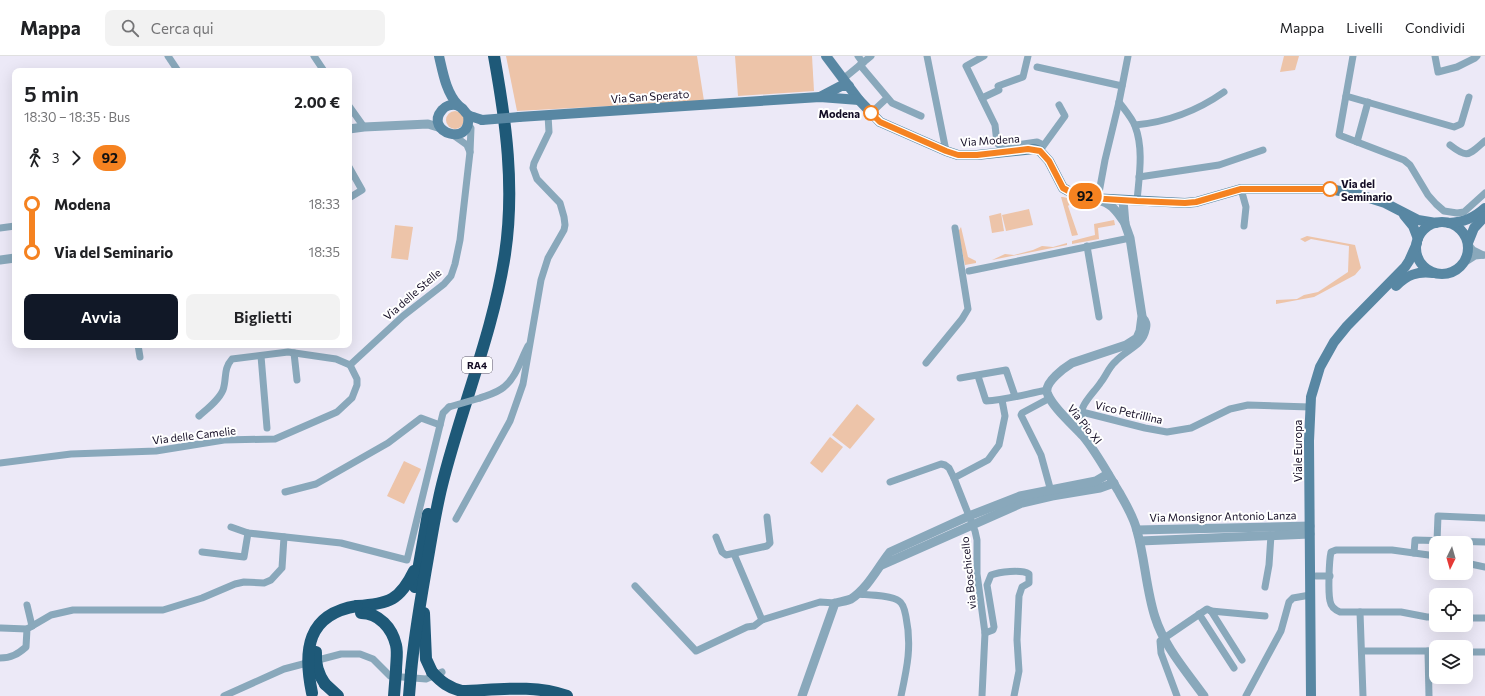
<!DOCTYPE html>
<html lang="it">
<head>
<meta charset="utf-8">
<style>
  :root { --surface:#fff; --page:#f2f2f2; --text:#202124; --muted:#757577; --line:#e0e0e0; --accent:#111827 }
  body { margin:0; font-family:Commissioner,sans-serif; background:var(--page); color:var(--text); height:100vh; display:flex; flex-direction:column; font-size:15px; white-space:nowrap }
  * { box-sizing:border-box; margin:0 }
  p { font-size:13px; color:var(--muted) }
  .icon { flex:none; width:22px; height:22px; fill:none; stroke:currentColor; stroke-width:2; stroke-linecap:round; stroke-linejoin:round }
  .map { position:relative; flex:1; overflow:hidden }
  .details { position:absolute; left:12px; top:12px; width:340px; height:280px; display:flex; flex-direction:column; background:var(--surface); border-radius:8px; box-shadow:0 4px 16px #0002 }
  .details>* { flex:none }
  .badge { padding:0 8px; border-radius:13px; font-size:14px; line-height:26px }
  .needle { width:26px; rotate:185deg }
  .fabs { position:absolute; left:1429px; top:480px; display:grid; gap:8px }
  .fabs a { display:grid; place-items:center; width:44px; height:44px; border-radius:8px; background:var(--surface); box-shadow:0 4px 16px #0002; font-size:20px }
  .map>.badge { position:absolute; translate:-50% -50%; box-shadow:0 0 0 2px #fff }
  .legs { display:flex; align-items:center; gap:6px; height:44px; padding:0 12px; font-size:13px }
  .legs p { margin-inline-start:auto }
  .headline { display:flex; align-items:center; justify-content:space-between; height:68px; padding:0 12px }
  h1 { font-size:22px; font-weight:600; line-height:30px }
  .cta { display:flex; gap:8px; margin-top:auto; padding:8px 12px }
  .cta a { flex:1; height:46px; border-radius:8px; background:var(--accent); color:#fff; font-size:16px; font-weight:600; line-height:46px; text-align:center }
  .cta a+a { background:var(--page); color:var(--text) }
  ul { padding:0 12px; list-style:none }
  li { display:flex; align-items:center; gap:14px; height:48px; font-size:15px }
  li i { display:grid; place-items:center; width:6px; height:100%; margin:0 5px; background:currentColor }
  li i::after { content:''; width:10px; height:10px; margin:-5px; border:3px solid; border-radius:50%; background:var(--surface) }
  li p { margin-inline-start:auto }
  li:first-child i { background:linear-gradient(#0000 50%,currentColor 0) }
  li:last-child i { background:linear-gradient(currentColor 50%,#0000 0) }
  header { display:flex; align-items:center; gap:24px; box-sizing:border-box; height:56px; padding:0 20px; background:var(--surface); border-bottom:1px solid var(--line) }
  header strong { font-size:19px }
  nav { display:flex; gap:22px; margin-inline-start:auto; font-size:14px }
  .search { width:280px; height:36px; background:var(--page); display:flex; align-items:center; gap:10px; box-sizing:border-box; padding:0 14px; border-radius:8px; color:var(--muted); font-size:15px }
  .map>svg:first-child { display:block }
  .green { fill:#edc4a9 }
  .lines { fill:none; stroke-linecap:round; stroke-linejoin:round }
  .minor { stroke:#89a8bb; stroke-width:7 }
  .tertiary { stroke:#89a8bb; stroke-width:9 }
  .secondary { stroke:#5887a3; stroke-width:10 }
  .motorway { stroke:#1e5978; stroke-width:12 }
  .minor-bridge { stroke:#89a8bb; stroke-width:7 }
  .secondary-bridge { stroke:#5887a3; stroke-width:10 }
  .motorway-bridge { stroke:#1e5978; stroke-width:12 }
  .line-1-casing { stroke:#fff; stroke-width:9 }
  .line-1 { stroke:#f58220; stroke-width:6 }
  .stop-1-dot { fill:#fff; stroke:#f58220; stroke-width:2 }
  .labels { text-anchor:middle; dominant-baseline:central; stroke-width:4; stroke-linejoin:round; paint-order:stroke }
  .shield { fill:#fff; stroke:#5a5666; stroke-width:1 }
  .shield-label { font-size:10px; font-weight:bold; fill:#140d25 }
  .street-label { font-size:11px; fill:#140d25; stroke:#fff }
  .stop-label { font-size:11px; font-weight:bold; fill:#140d25; stroke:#fff; text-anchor:end }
</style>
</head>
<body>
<header>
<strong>Mappa</strong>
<div class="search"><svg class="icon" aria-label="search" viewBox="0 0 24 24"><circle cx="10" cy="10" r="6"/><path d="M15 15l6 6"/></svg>Cerca qui</div>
<nav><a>Mappa</a><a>Livelli</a><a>Condividi</a></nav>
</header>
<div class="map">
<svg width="1485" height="640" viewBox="0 0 1485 640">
  <rect width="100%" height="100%" fill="#ece9f7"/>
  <!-- green -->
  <g class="green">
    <path d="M506 0H697L704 45 517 55Z"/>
    <path d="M735 0H812L814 35 738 40Z"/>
    <path d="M1284 0H1299L1295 14 1280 16Z"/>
    <circle cx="455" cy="64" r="9"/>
    <path d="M1061 141H1063L1088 147 1087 149 1071 147 1068 150 1078 179 1072 180Z"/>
    <path d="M1029 153 1033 169 1006 175 1002 159Z"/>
    <path d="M1001 157 1004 175 992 177 989 160Z"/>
    <path d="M1114 164 1115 169 1098 172 1099 183 1072 188V185L1095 179 1094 168Z"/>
    <path d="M395 169 413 171 408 204 391 202Z"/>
    <path d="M961 171 968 201 976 205V207L965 209 958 176Z"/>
    <path d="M1307 180 1355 189 1361 212 1355 219 1314 241 1276 248V244L1297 243 1304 239 1318 236 1348 216 1349 190 1311 183 1305 186 1300 183Z"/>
    <path d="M1067 187V189L992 204 1005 198 1014 199 1033 194 1042 190 1053 191Z"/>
    <path d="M857 348 875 363 850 393 832 379Z"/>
    <path d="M830 381 843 391 822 417 810 407Z"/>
    <path d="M404 405 421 413 404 448 387 440Z"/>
  </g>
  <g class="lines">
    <!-- minor -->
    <g class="minor">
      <path d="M168 0 178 15"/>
      <path d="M314 0 324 15"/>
      <path d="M858 0 863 7"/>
      <path d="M927 0 946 95"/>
      <path d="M984 0 966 10 995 69 997 87 1001 91 1037 86 1043 89"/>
      <path d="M1353 0 1339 79 1404 104 1410 109 1428 139 1436 148 1444 155 1457 157 1464 156 1485 137"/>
      <path d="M1435 0 1438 16 1457 11 1475 2 1477 0"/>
      <path d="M860 9 892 47 921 60"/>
      <path d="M1037 11 1122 30"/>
      <path d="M843 23 871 0"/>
      <path d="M1346 40 1454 71 1461 68 1469 41"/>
      <path d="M982 42 999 34 998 30 1023 21 1028 0"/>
      <path d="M1119 46C1124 53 1132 62 1135 70 1144 93 1139 121 1137 145"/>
      <path d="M349 50 364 71"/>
      <path d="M871 57 887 42"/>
      <path d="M1135 69C1168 66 1197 55 1224 36"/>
      <path d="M453 79 467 89 470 96"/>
      <path d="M1357 86 1368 46"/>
      <path d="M1450 89C1468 103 1468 99 1485 85"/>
      <path d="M1041 93 1065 60 1059 49"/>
      <path d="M349 111 362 134 349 142"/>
      <path d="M1139 121 1219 109 1263 94"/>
      <path d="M1241 133 1246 151 1244 170"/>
      <path d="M1098 142 1105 104 1119 46 1128 0"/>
      <path d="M0 172 15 170"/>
      <path d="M1469 189 1473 194 1483 199"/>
      <path d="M1087 190 1099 261"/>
      <path d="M1464 207 1475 200 1485 199"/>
      <path d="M969 215 1130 182"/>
      <path d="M138 289 140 301"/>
      <path d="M294 297 297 324"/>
      <path d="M261 300 267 372"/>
      <path d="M926 307 962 263 968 253 955 172"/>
      <path d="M350 309 403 260 444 228 451 220 455 208 460 184 470 96 471 72 468 68"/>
      <path d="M978 320 986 345C1006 344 1026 338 1047 334"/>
      <path d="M960 322 1006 314 1015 340"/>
      <path d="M480 342C488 339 497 337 504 331 516 322 521 303 528 290"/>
      <path d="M1050 342 1022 357 1021 359 1041 399 1052 439"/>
      <path d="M1082 356 1145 372 1167 376 1191 372 1230 353 1248 349 1310 351"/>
      <path d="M1084 381C1084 372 1079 360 1083 351 1087 342 1096 334 1101 326 1106 320 1109 311 1115 306 1125 294 1143 290 1146 274 1148 268 1147 265 1142 260"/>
      <path d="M0 407 71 398 156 395 224 384 275 383 337 356 352 342 357 329V323L350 309 336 303 288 296 232 303C223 313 227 322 223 334 219 344 207 353 199 360"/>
      <path d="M954 422 988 404 999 389 1005 360 1002 344"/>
      <path d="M890 426 941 408 945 409 949 412 954 422 975 475 977 484V518L985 577 982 640"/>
      <path d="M285 436 316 428 388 387 421 362 440 369"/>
      <path d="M456 463 510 365 523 328 541 224 548 202 564 174 565 169 564 161 560 147 537 123 533 112 534 107 549 76 548 59"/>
      <path d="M231 471 248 477 341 487 407 504 443 357 449 351"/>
      <path d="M716 481 722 496 726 499 767 490 770 487 767 461"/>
      <path d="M1437 485 1438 460 1485 462"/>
      <path d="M202 496 244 501 248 477"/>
      <path d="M1414 497 1415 484 1485 486"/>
      <path d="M734 498 762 564"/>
      <path d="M1436 500 1392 494H1336L1331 496C1329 505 1328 536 1330 545 1331 551 1335 554 1340 556H1401L1427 561H1436"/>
      <path d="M1466 507 1485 511"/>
      <path d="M1316 520H1330"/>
      <path d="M635 530 696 595 747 571 754 570 762 564 820 546 835 547"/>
      <path d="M1265 531 1269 509 1271 479"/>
      <path d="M857 538C867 539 891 539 899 545 904 548 905 556 906 561 912 590 907 612 901 640"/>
      <path d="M27 549 32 570"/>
      <path d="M1211 555 1265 560"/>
      <path d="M1360 556 1363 640"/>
      <path d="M1199 558 1234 612"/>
      <path d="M1466 562H1485"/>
      <path d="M1 572 27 573"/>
      <path d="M985 577 993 574 994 571 987 529 991 519C999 516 1021 513 1029 518V527L1022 531 1019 540 1017 584 1019 615 1014 640"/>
      <path d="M1363 595H1436"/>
      <path d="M1428 595 1429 640"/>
      <path d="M1466 596H1485"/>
      <path d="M0 602C11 602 18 598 26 591L27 573 51 559 73 554H163L202 542 235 528 244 526 264 527 271 524 282 512 284 481"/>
      <path d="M224 640 284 613 341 598H360L373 603 390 620 426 623 442 616"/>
      <path d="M1177 640 1161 597 1160 585 1207 553 1211 555 1242 604"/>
      <path d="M1246 640 1281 575 1289 546 1293 542 1310 539"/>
    </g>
    <!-- tertiary -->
    <g class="tertiary">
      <path d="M349 73 364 71 428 68 441 72"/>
      <path d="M1098 144C1113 148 1116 155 1125 167"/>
      <path d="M1123 144 1125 168 1130 182 1142 260 1140 275 1137 282 1126 289 1072 307C1064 312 1045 326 1047 336 1050 349 1074 370 1083 380 1097 397 1108 418 1119 436 1126 449 1134 461 1137 475 1145 503 1146 533 1155 561 1164 590 1186 615 1204 640"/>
      <path d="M0 204 15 202"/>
      <path d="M1137 474 1310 470"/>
      <path d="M1140 485 1310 478"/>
      <path d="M882 509 1022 447 1052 440 1100 432 1114 427"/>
      <path d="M802 640 835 547C840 546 846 545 851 543 868 532 878 511 890 496L969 460 1020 440 1096 425 1108 418"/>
    </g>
    <!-- secondary -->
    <g class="secondary">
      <path d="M439 0C443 17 446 36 458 49"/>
      <path d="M826 0 859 44 880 66 946 95 958 99H977L1034 93 1040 95 1049 105 1063 132 1074 138 1091 142 1185 147 1196 146 1241 133H1330L1360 139 1385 147 1418 164 1436 167"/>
      <path d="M820 41 841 30H849"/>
      <path d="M468 59C473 93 423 76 442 54 445 50 451 48 456 49 462 50 463 54 467 58 470 61 478 62 482 64"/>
      <path d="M519 61 820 41 859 44"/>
      <path d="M1404 159 1413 170 1418 183"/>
      <circle cx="1442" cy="192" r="26"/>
      <path d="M1449 167C1464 166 1474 162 1485 152"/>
      <path d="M1468 187 1474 172 1485 160"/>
      <path d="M1396 230C1407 219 1417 215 1433 217"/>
      <path d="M1311 640 1309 385 1311 341 1320 311 1334 286 1347 270 1405 211 1409 205 1417 187"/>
    </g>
    <!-- motorway -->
    <g class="motorway">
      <path d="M415 531 428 458"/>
      <path d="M357 550C389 548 400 544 414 515"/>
      <path d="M361 557C379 557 392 572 396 589 398 597 396 606 396 615"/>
      <path d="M424 557 426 603 432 616"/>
      <path d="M411 616C414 582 420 548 426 513 431 485 435 457 442 429 461 352 493 277 505 198 515 131 506 66 494 0"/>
      <path d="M325 628 338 640"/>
      <path d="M462 635C496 634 534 628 567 640"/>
    </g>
    <!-- minor-bridge -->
    <path class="minor-bridge" d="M449 351 480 342"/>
    <!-- secondary-bridge -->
    <path class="secondary-bridge" d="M482 64 519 61"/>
    <!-- motorway-bridge -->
    <g class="motorway-bridge">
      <path d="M316 596C315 608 318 618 325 628"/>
      <path d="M432 616C441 626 449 632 462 635"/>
      <path d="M312 637C303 594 307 558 357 550"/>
      <path d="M394 640 396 615"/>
      <path d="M409 640 411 616"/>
    </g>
  </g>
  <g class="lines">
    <!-- line-1 casing -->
    <g class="line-1-casing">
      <path id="line-1" d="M871 57 880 66 946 95 958 99H977L1028 93 1040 95 1049 105 1063 132 1074 138 1090 142 1137 145 1185 147 1196 146 1241 133H1330"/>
    </g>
    <!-- line-1 -->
    <use href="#line-1" class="line-1"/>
  </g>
  <!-- markers -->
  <g class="stop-1-dot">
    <circle cx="871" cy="57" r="7"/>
    <circle cx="1330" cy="133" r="7"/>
  </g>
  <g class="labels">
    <!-- shield labels -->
    <rect class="shield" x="462" y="301" width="30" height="16" rx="3"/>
    <g class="shield-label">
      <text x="477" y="309">RA4</text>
    </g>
    <!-- street labels -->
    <g class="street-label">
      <text transform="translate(650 40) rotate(-4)">Via San Sperato</text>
      <text transform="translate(990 84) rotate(-4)">Via Modena</text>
      <text transform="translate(412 238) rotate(-41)">Via delle Stelle</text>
      <text transform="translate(1129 356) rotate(13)">Vico Petrillina</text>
      <text transform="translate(1085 368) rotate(51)">Via Pio XI</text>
      <text transform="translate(194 379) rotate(-7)">Via delle Camelie</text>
      <text transform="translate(1297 395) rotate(-90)">Viale Europa</text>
      <text transform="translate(1223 460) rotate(-1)">Via Monsignor Antonio Lanza</text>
      <text transform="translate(968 517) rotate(-96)">via Boschicello</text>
    </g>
    <!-- stop labels -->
    <g class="stop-label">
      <text x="860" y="57">Modena</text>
      <text x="1341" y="127" text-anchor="start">Via del<tspan x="1341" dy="13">Seminario</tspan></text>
    </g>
  </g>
</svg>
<div class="fabs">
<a><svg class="needle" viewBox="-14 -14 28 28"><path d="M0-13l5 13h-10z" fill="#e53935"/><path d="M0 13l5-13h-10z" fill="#757577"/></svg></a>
<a><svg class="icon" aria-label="locate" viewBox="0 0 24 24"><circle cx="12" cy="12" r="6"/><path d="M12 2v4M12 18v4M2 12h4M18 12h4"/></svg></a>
<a><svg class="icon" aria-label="layers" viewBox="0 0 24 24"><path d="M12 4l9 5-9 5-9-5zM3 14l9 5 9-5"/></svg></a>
</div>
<b class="badge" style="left:1085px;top:140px;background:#f58220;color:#111">92</b>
<section class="details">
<div class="headline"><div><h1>5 min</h1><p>18:30 – 18:35 · Bus</p></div><b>2.00 €</b></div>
<div class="legs"><svg class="icon" aria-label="walk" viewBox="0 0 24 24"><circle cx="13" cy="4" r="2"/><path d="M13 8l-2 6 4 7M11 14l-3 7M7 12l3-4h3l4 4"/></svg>3<svg class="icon" aria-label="forward" viewBox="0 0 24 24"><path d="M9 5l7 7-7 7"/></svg><b class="badge" style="background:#f58220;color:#111">92</b></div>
<ul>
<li><i style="color:#f58220"></i><b>Modena</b><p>18:33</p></li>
<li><i style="color:#f58220"></i><b>Via del Seminario</b><p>18:35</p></li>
</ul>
<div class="cta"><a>Avvia</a><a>Biglietti</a></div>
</section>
</div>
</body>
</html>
